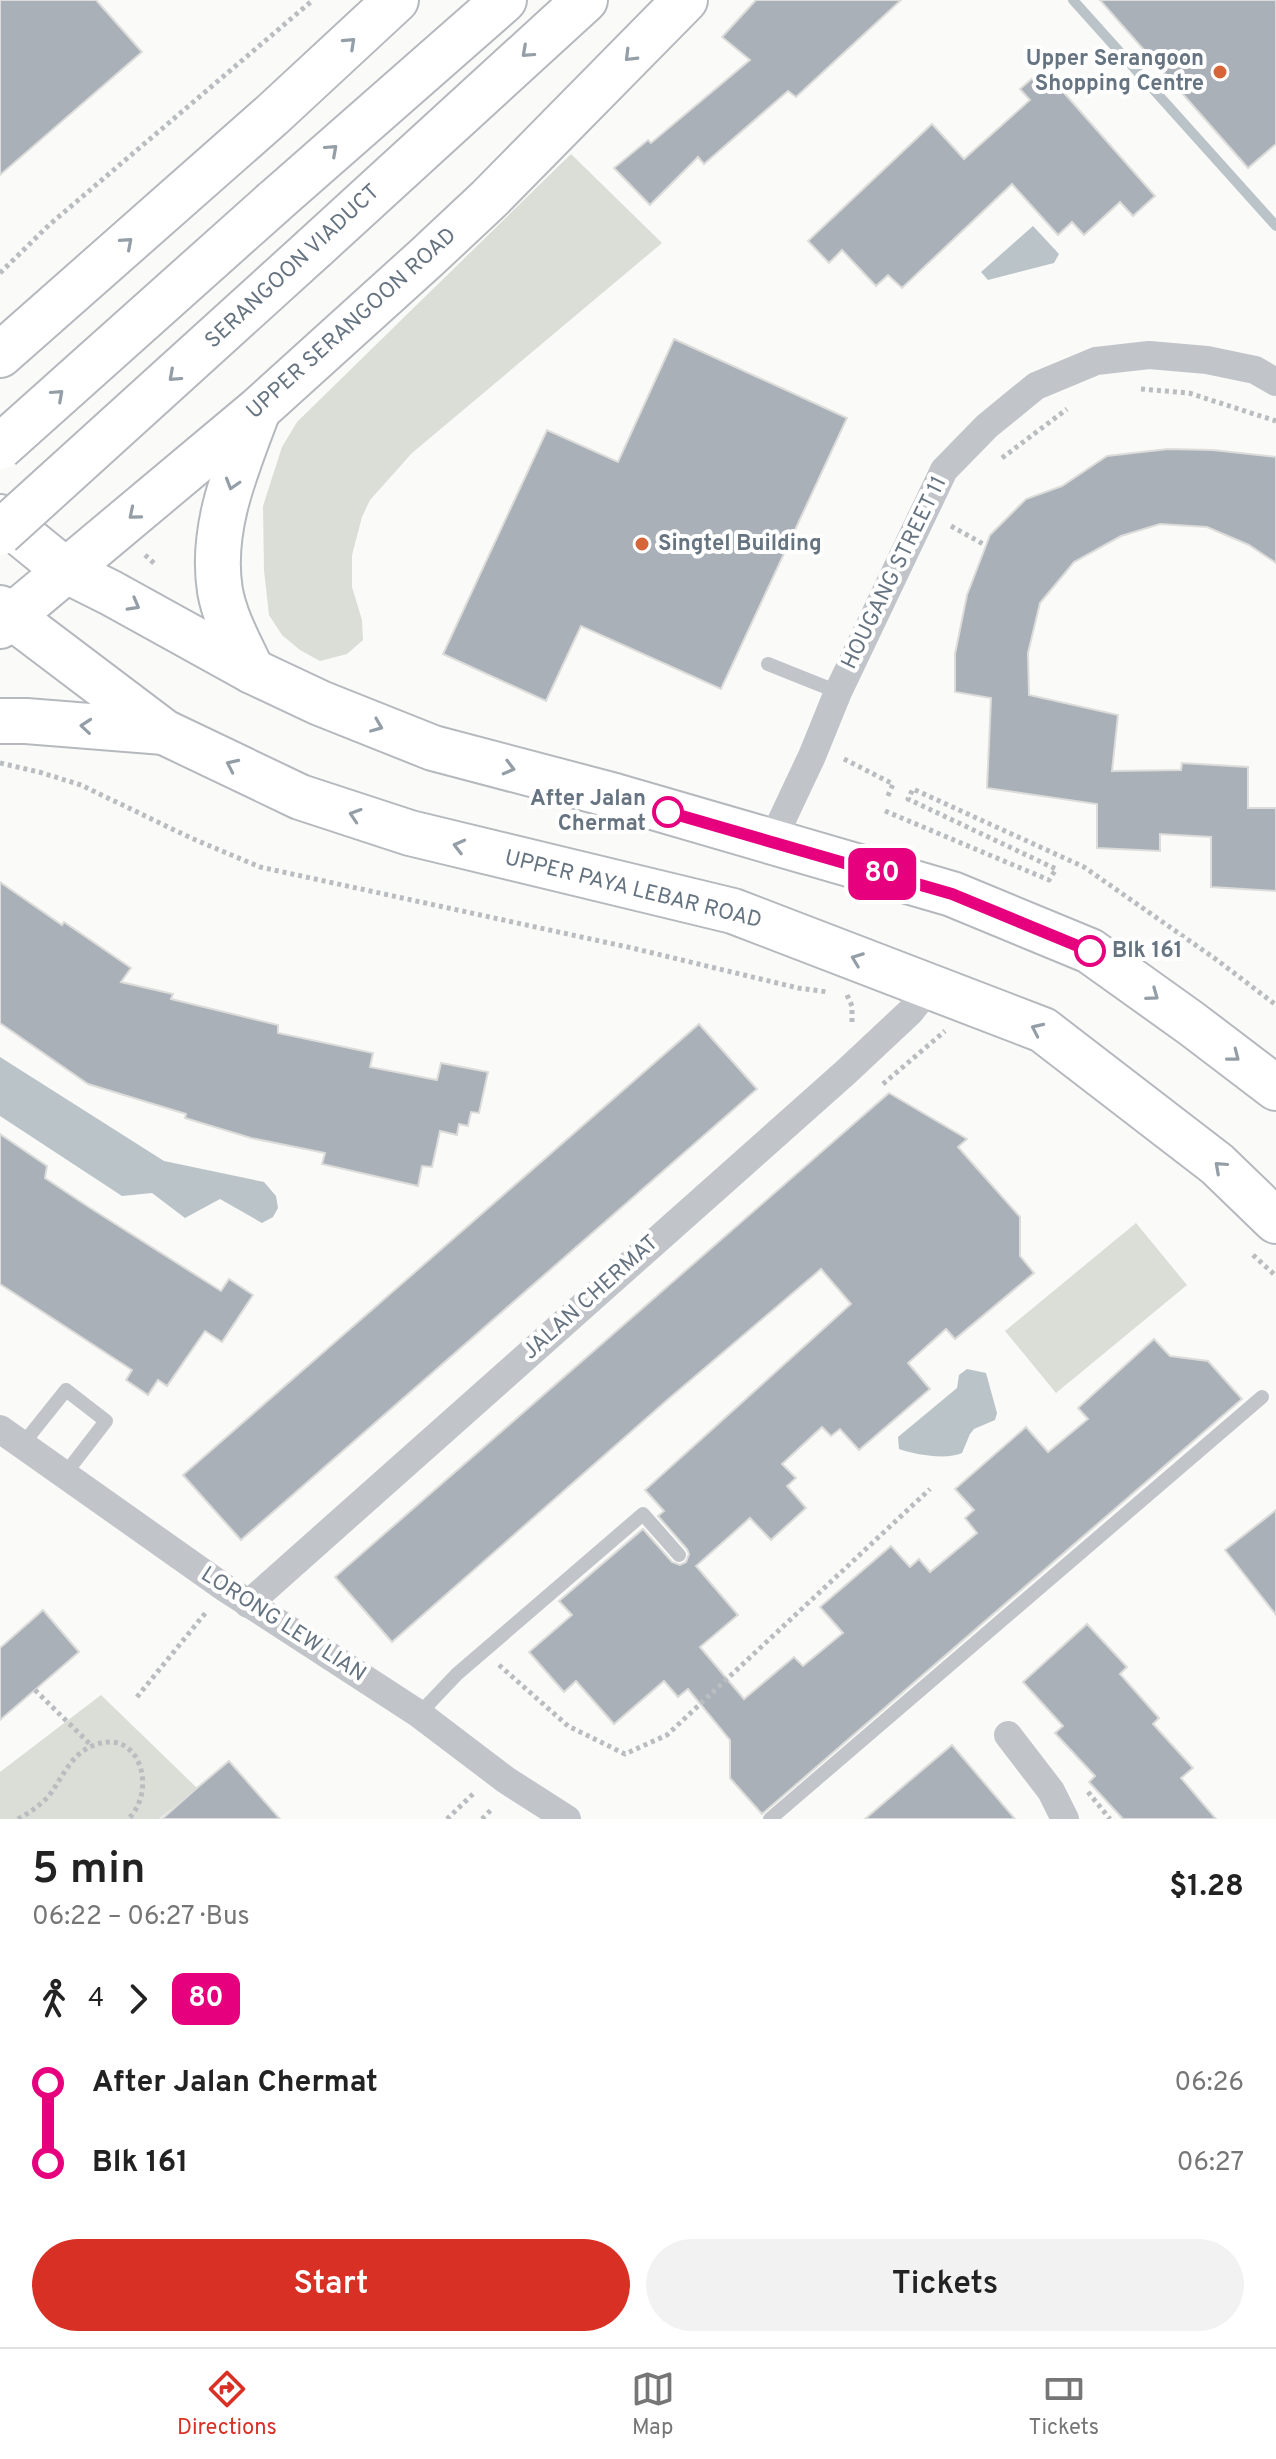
<!DOCTYPE html>
<html lang="en">
<head>
<meta charset="utf-8">
<style>
  :root { --surface:#fff; --page:#f2f2f2; --text:#222; --muted:#767676; --line:#e0e0e0; --accent:#d93025 }
  body { margin:0; font-family:Overpass,sans-serif; background:var(--page); color:var(--text); height:100vh; display:flex; flex-direction:column; font-size:30px; white-space:nowrap }
  * { box-sizing:border-box; margin:0 }
  p { font-size:26px; color:var(--muted) }
  .icon { flex:none; width:44px; height:44px; fill:none; stroke:currentColor; stroke-width:2; stroke-linecap:round; stroke-linejoin:round }
  .map { position:relative; height:1819px; overflow:hidden }
  .drawer { display:flex; flex-direction:column; background:var(--surface); flex:1 }
  .drawer>* { flex:none }
  .badge { padding:0 16px; border-radius:12px; font-size:28px; line-height:52px }
  .map>.badge { position:absolute; translate:-50% -50%; box-shadow:0 0 0 4px #fff }
  .legs { display:flex; align-items:center; gap:12px; height:88px; padding:0 32px; font-size:26px }
  .legs p { margin-inline-start:auto }
  .head { display:flex; align-items:center; justify-content:space-between; height:136px; padding:0 32px }
  h1 { font-size:44px; font-weight:600; line-height:60px }
  .primary-button { display:flex; gap:16px; margin-top:auto; padding:16px 32px }
  .primary-button a { flex:1; height:92px; border-radius:48px; background:var(--accent); color:#fff; font-size:32px; font-weight:600; line-height:92px; text-align:center }
  .primary-button a+a { background:var(--page); color:var(--text) }
  ul { padding:0 32px; list-style:none }
  li { display:flex; align-items:center; gap:28px; height:80px; font-size:30px }
  li i { display:grid; place-items:center; width:12px; height:100%; margin:0 10px; background:currentColor }
  li i::after { content:''; width:20px; height:20px; margin:-10px; border:6px solid; border-radius:50%; background:var(--surface) }
  li p { margin-inline-start:auto }
  li:first-child i { background:linear-gradient(#0000 50%,currentColor 0) }
  li:last-child i { background:linear-gradient(currentColor 50%,#0000 0) }
  .dock { display:flex; justify-content:space-around; align-items:center; height:112px; border-top:2px solid var(--line); background:var(--surface); font-size:22px; color:var(--muted) }
  .dock a { display:grid; justify-items:center; gap:4px }
  .dock .on { color:var(--accent) }
  .map>svg:first-child { display:block }
  .green { fill:#daded7 }
  .water { fill:#bac4c8 }
  .lines { fill:none; stroke-linecap:round; stroke-linejoin:round }
  .stream { stroke:#bac4c8; stroke-width:10 }
  .building { fill:#a9b0b7; stroke:#dcdcda; stroke-width:2 }
  .primary-casing { stroke:#b5b9be; stroke-width:48 }
  .path { stroke:#babdc0; stroke-width:5; stroke-dasharray:4 4; stroke-linecap:butt }
  .service { stroke:#c1c5c9; stroke-width:14 }
  .minor { stroke:#c1c5c9; stroke-width:28 }
  .primary { stroke:#fff; stroke-width:44 }
  .primary-bridge-casing { stroke:#b5b9be; stroke-width:48; stroke-linecap:butt }
  .primary-bridge { stroke:#fff; stroke-width:44 }
  .oneway { stroke:#949ea7 }
  .line-1-casing { stroke:#fff; stroke-width:18 }
  .line-1 { stroke:#e6007e; stroke-width:12 }
  .poi-dot { fill:#d7653a; stroke:#fff; stroke-width:3 }
  .stop-1-dot { fill:#fff; stroke:#e6007e; stroke-width:4 }
  .labels { text-anchor:middle; dominant-baseline:central; stroke-width:8; stroke-linejoin:round; paint-order:stroke }
  .poi-label { font-size:22px; font-weight:bold; fill:#667481; stroke:#fff; text-anchor:end }
  .street-label { font-size:22px; fill:#667481; stroke:#fff }
  .stop-label { font-size:22px; font-weight:bold; fill:#667481; stroke:#fff; text-anchor:end }
</style>
</head>
<body>
<div class="map">
<svg width="1276" height="1819" viewBox="0 0 1276 1819">
  <rect width="100%" height="100%" fill="#fafaf8"/>
  <!-- green -->
  <g class="green">
    <path d="M571 154 662 243 412 453 370 500 362 517 352 555V587L362 620 363 640 347 654 320 661 300 650 282 635 269 615 264 570 263 506 282 447 297 422Z"/>
    <path d="M1136 1223 1187 1285 1056 1393 1005 1331Z"/>
    <path d="M101 1695 197 1788 159 1819H0V1772Z"/>
  </g>
  <!-- water -->
  <g class="water">
    <path d="M1033 226 1059 254 1054 263 988 280 981 272Z"/>
    <path d="M0 1057 164 1161 264 1182 276 1196 278 1208 273 1217 262 1223 220 1199 185 1218 152 1193 122 1196 0 1116Z"/>
    <path d="M967 1369 986 1373 997 1413 995 1420 974 1429 970 1434 962 1453C947 1460 916 1455 899 1449L898 1437 957 1388 959 1375Z"/>
  </g>
  <g class="lines">
    <!-- stream -->
    <path class="stream" d="M1073 0 1276 226"/>
  </g>
  <!-- building -->
  <g class="building">
    <path d="M0 0H96L142 52 0 175Z"/>
    <path d="M756 0H901L796 97 788 91 704 164 698 157 650 205 614 168 648 140 651 143 750 60 722 37Z"/>
    <path d="M1100 0H1276V144L1248 168Z"/>
    <path d="M1043 69 1155 196 1133 216 1120 202 1084 235 1072 222 1058 235 1012 184 902 288 888 275 876 286 842 250 829 263 808 241 932 124 964 159 1030 100 1020 89Z"/>
    <path d="M674 339 847 418 721 689 581 626 546 701 443 654 547 430 618 462Z"/>
    <path d="M1168 449 1213 450 1276 457V563L1249 545 1207 527 1160 524 1121 536 1074 562 1040 603 1028 653 1029 695 1118 715 1112 771 1181 770 1182 763 1248 767V808H1276V891L1211 887V837L1160 834V851L1097 848V804L987 788 991 698 955 692V654L967 595 990 535 1026 499 1062 486 1107 456Z"/>
    <path d="M0 882 62 925 64 922 131 968 121 982 173 994 171 999 278 1025V1033L373 1053 370 1067 437 1080 441 1063 488 1072 479 1113 471 1112 468 1126 459 1124 457 1135 440 1131 432 1167 422 1166 418 1186 322 1164 325 1153 251 1138 185 1118 186 1114 88 1084 0 1023Z"/>
    <path d="M699 1024 757 1089 241 1540 183 1475Z"/>
    <path d="M889 1093 967 1139 958 1147 1020 1217V1256L1034 1273 955 1339 946 1329 908 1363 930 1389 859 1450 840 1429 831 1436 822 1427 782 1464 796 1478 787 1486 806 1508 771 1540 750 1518 696 1566 738 1615 700 1647 744 1699 794 1657 803 1666 843 1633 820 1607 891 1546 910 1567 919 1559 930 1572 977 1533 965 1518 974 1510 955 1489 1026 1427 1048 1452 1088 1419 1078 1408 1154 1339 1170 1356 1208 1361 1242 1399 762 1814 730 1778V1740L688 1689 678 1697 664 1681 614 1724 576 1681 564 1692 529 1652 572 1615 559 1601 643 1529 672 1562 680 1565 686 1562 689 1554 687 1549 658 1516 664 1511 645 1490 851 1304 821 1269 666 1401 392 1642 335 1577Z"/>
    <path d="M0 1134 47 1166 45 1178 87 1206 221 1291 229 1279 253 1295 222 1342 205 1331 167 1386 158 1380 148 1395 126 1380 132 1370 0 1284Z"/>
    <path d="M1276 1510V1615L1225 1550Z"/>
    <path d="M43 1610 79 1652 0 1720V1648Z"/>
    <path d="M1087 1624 1127 1667 1120 1674 1159 1718 1153 1724 1193 1768 1181 1778 1216 1819H1123L1089 1782 1095 1776 1055 1733 1063 1726 1023 1682Z"/>
    <path d="M952 1745 1015 1819H865L907 1783Z"/>
    <path d="M229 1761 280 1819H162L197 1788Z"/>
  </g>
  <g class="lines">
    <!-- primary casing -->
    <g class="primary-casing">
      <g id="primary">
        <path d="M274 202 504 0"/>
        <path d="M314 248 585 0"/>
        <path d="M0 355 272 115 396 0"/>
        <path d="M0 517 65 570 111 593 252 671 320 703 433 748 615 796 952 894 1090 951 1192 1024 1276 1088"/>
        <path d="M0 608 164 732 300 797 410 833 733 911 1043 1030 1217 1164 1276 1221"/>
        <path d="M0 626 258 410 426 258 489 199 685 0"/>
        <path d="M252 671C240 645 225 619 220 591 210 529 236 469 257 413"/>
        <path d="M0 721H26L164 732"/>
      </g>
    </g>
    <!-- path -->
    <g class="path">
      <path d="M0 273 49 225 313 0"/>
      <path d="M1141 389 1189 393 1276 421"/>
      <path d="M1002 458 1067 409"/>
      <path d="M951 526 985 545"/>
      <path d="M145 555 156 565"/>
      <path d="M844 759 893 784 887 798"/>
      <path d="M0 763 39 772 81 785 191 838 260 867 632 948 798 988 828 992"/>
      <path d="M885 811 1049 880 1056 869 908 799 913 789 1084 867 1217 960 1276 1005"/>
      <path d="M847 995 852 1006V1024"/>
      <path d="M883 1084 945 1031"/>
      <path d="M1253 1255 1276 1276"/>
      <path d="M499 1665 568 1726 625 1754 667 1735 930 1489"/>
      <path d="M35 1690 92 1746"/>
      <path d="M137 1697 207 1611"/>
      <path d="M1088 1792 1110 1819"/>
      <path d="M18 1819C29 1813 39 1806 48 1797 62 1779 70 1755 92 1746 140 1725 158 1791 128 1819"/>
      <path d="M447 1819 474 1793"/>
      <path d="M482 1819 493 1808"/>
    </g>
    <!-- service -->
    <g class="service">
      <path d="M768 664 838 692"/>
      <path d="M22 1445 66 1390 106 1421 65 1474"/>
      <path d="M419 1714 457 1674 643 1514 679 1555"/>
      <path d="M770 1819 1262 1397"/>
    </g>
    <!-- minor -->
    <g class="minor">
      <path d="M771 843 812 756 838 692 944 470 987 426 1036 386 1096 361 1149 355 1207 360 1255 370 1276 382"/>
      <path d="M0 1429 225 1588 419 1714 506 1780 567 1819"/>
      <path d="M248 1604 846 1072 910 1012 930 987"/>
      <path d="M1008 1735 1051 1791 1065 1819"/>
    </g>
    <!-- primary -->
    <use href="#primary" class="primary"/>
    <!-- primary-bridge casing -->
    <g class="primary-bridge-casing">
      <g id="primary-bridge">
        <path d="M0 447 274 202"/>
        <path d="M0 533 314 248"/>
      </g>
    </g>
    <!-- primary-bridge -->
    <use href="#primary-bridge" class="primary-bridge"/>
  </g>
  <!-- one-way arrows -->
  <defs><path id="oneway-chevron" d="M-2-3.5L2.5 0L-2 3.5" fill="none" stroke-width="1.6" stroke-linecap="round" stroke-linejoin="round" transform="scale(2)"/></defs>
  <g class="oneway">
    <use href="#oneway-chevron" transform="translate(350 43) rotate(-43)"/>
    <use href="#oneway-chevron" transform="translate(527 52) rotate(138)"/>
    <use href="#oneway-chevron" transform="translate(630 56) rotate(135)"/>
    <use href="#oneway-chevron" transform="translate(332 150) rotate(-42)"/>
    <use href="#oneway-chevron" transform="translate(127 243) rotate(-41)"/>
    <use href="#oneway-chevron" transform="translate(174 376) rotate(138)"/>
    <use href="#oneway-chevron" transform="translate(58 395) rotate(-42)"/>
    <use href="#oneway-chevron" transform="translate(232 484) rotate(107)"/>
    <use href="#oneway-chevron" transform="translate(134 514) rotate(140)"/>
    <use href="#oneway-chevron" transform="translate(134 605) rotate(29)"/>
    <use href="#oneway-chevron" transform="translate(86 726) rotate(-175)"/>
    <use href="#oneway-chevron" transform="translate(377 726) rotate(22)"/>
    <use href="#oneway-chevron" transform="translate(232 765) rotate(-155)"/>
    <use href="#oneway-chevron" transform="translate(509 768) rotate(15)"/>
    <use href="#oneway-chevron" transform="translate(355 815) rotate(-162)"/>
    <use href="#oneway-chevron" transform="translate(459 846) rotate(-166)"/>
    <use href="#oneway-chevron" transform="translate(857 959) rotate(-159)"/>
    <use href="#oneway-chevron" transform="translate(1153 995) rotate(36)"/>
    <use href="#oneway-chevron" transform="translate(1037 1029) rotate(-155)"/>
    <use href="#oneway-chevron" transform="translate(1234 1056) rotate(38)"/>
    <use href="#oneway-chevron" transform="translate(1220 1167) rotate(-138)"/>
  </g>
  <g class="lines">
    <!-- line-1 casing -->
    <g class="line-1-casing">
      <path id="line-1" d="M668 812 952 894 1090 951"/>
    </g>
    <!-- line-1 -->
    <use href="#line-1" class="line-1"/>
  </g>
  <!-- markers -->
  <g class="poi-dot">
    <circle cx="1220" cy="72" r="8"/>
    <circle cx="642" cy="544" r="8"/>
  </g>
  <g class="stop-1-dot">
    <circle cx="668" cy="812" r="14"/>
    <circle cx="1090" cy="951" r="14"/>
  </g>
  <g class="labels">
    <!-- poi labels -->
    <g class="poi-label">
      <text x="1204" y="59">Upper Serangoon<tspan x="1204" dy="25">Shopping Centre</tspan></text>
      <text x="658" y="544" text-anchor="start">Singtel Building</text>
    </g>
    <!-- street labels -->
    <g class="street-label">
      <text transform="translate(293 267) rotate(-43)">SERANGOON VIADUCT</text>
      <text transform="translate(352 324) rotate(-42)">UPPER SERANGOON ROAD</text>
      <text transform="translate(895 573) rotate(-64)">HOUGANG STREET 11</text>
      <text transform="translate(633 890) rotate(14)">UPPER PAYA LEBAR ROAD</text>
      <text transform="translate(591 1298) rotate(-42)">JALAN CHERMAT</text>
      <text transform="translate(283 1625) rotate(33)">LORONG LEW LIAN</text>
    </g>
    <!-- stop labels -->
    <g class="stop-label">
      <text x="646" y="799">After Jalan<tspan x="646" dy="25">Chermat</tspan></text>
      <text x="1112" y="951" text-anchor="start">Blk 161</text>
    </g>
  </g>
</svg>
<b class="badge" style="left:882px;top:874px;background:#e6007e;color:#fff">80</b>
</div>
<section class="drawer">
<div class="head"><div><h1>5 min</h1><p>06:22 – 06:27 · Bus</p></div><b>$1.28</b></div>
<div class="legs"><svg class="icon" aria-label="walk" viewBox="0 0 24 24"><circle cx="13" cy="4" r="2"/><path d="M13 8l-2 6 4 7M11 14l-3 7M7 12l3-4h3l4 4"/></svg>4<svg class="icon" aria-label="forward" viewBox="0 0 24 24"><path d="M9 5l7 7-7 7"/></svg><b class="badge" style="background:#e6007e;color:#fff">80</b></div>
<ul>
<li><i style="color:#e6007e"></i><b>After Jalan Chermat</b><p>06:26</p></li>
<li><i style="color:#e6007e"></i><b>Blk 161</b><p>06:27</p></li>
</ul>
<div class="primary-button"><a>Start</a><a>Tickets</a></div>
</section>
<nav class="dock">
<a class="on"><svg class="icon" aria-label="directions" viewBox="0 0 24 24"><path d="M12 3l9 9-9 9-9-9zM9 14v-3h6M13 9l2 2-2 2"/></svg>Directions</a>
<a><svg class="icon" aria-label="map" viewBox="0 0 24 24"><path d="M3 6l6-2 6 2 6-2v14l-6 2-6-2-6 2zM9 4v14M15 6v14"/></svg>Map</a>
<a><svg class="icon" aria-label="tickets" viewBox="0 0 24 24"><path d="M3 7h18v10H3zM15 7v10"/></svg>Tickets</a>
</nav>
</body>
</html>
